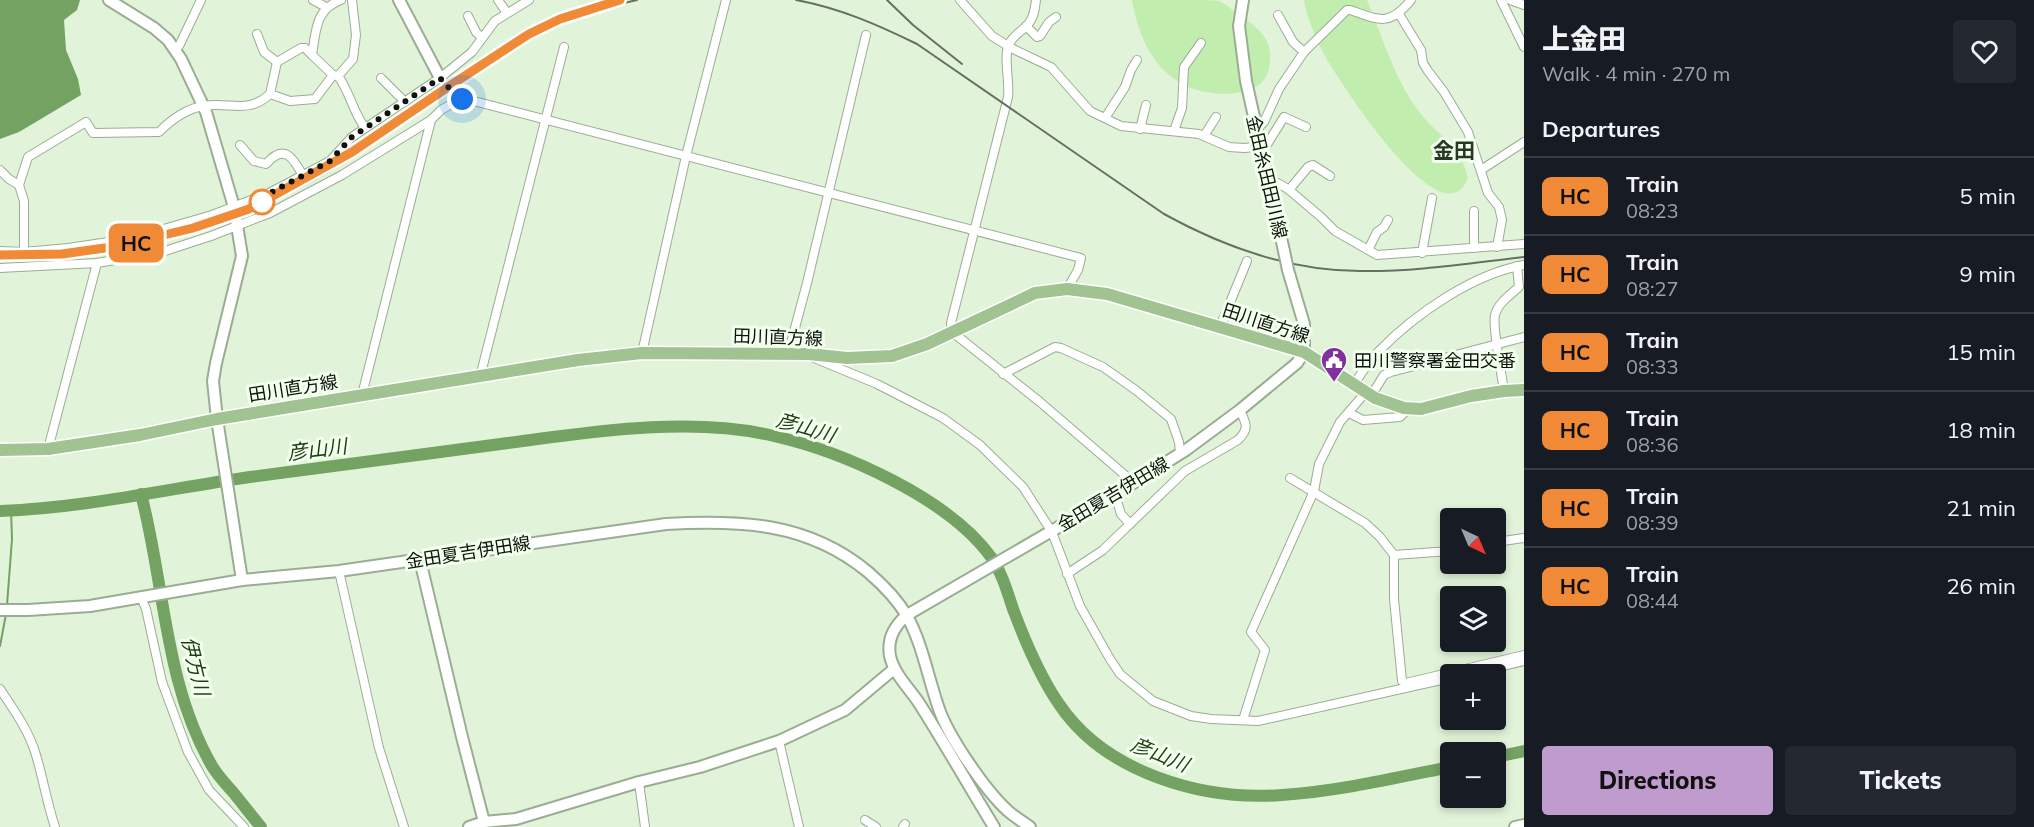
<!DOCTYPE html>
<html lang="en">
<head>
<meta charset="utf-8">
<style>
  :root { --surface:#171b24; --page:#242831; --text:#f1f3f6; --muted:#9ea1a6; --line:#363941; --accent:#c09bce }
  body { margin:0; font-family:Mulish,"Noto Sans JP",sans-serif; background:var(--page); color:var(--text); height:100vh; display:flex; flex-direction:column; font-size:22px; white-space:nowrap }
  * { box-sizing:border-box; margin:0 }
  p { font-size:20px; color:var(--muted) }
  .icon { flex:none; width:33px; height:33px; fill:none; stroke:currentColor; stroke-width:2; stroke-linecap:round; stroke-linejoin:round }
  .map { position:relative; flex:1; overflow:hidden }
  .drawer { display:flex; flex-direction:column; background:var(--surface); width:510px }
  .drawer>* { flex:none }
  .badge { padding:0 12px; border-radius:9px; font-size:21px; line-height:39px }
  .needle { width:39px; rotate:136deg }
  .controls { position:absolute; left:1440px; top:508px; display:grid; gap:12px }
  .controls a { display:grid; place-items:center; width:66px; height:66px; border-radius:6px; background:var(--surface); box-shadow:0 3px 9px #0003; font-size:30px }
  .you { position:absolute; width:30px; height:30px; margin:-15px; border:4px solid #fff; border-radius:50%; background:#1a73e8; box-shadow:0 0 0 9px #1a73e833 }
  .map>.badge { position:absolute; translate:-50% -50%; box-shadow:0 0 0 3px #fff }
  h2 { padding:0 18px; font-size:22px; line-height:54px }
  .round { display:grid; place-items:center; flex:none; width:63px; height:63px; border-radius:6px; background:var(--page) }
  .headline { display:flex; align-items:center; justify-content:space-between; height:102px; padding:0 18px }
  h1 { font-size:28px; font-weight:800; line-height:45px }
  .primary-button { display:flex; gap:12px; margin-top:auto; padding:12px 18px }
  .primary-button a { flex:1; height:69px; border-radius:6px; background:var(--accent); color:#111; font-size:24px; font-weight:800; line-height:69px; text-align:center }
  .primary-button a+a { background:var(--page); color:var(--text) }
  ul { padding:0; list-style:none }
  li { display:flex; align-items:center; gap:18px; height:78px; padding:0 18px; border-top:2px solid var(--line) }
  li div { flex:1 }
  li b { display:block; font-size:22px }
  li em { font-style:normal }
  li .badge { min-width:66px; font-weight:700; text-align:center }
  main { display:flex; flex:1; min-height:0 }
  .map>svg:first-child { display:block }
  .green { fill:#c1eeaf }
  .water { fill:#74a262 }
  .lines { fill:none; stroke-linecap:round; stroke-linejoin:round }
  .stream { stroke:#74a262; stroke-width:2 }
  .river { stroke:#74a262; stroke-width:12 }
  .street-casing { stroke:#9aad93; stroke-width:10 }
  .secondary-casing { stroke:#9aad93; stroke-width:14 }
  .primary-casing { stroke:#fff; stroke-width:15 }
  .street { stroke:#fff; stroke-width:8 }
  .secondary { stroke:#fff; stroke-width:10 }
  .primary { stroke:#a1c392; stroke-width:12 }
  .rail { stroke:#657160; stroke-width:2 }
  .secondary-bridge-casing { stroke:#9aad93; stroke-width:14; stroke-linecap:butt }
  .secondary-bridge { stroke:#fff; stroke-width:10 }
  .line-casing { stroke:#fff; stroke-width:14 }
  .line { stroke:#f08a37; stroke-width:9 }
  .walk { stroke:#0d140a; stroke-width:6; stroke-dasharray:0 10.8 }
  .stop-dot { fill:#fff; stroke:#f08a37; stroke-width:3 }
  .labels { text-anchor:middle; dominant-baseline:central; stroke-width:6; stroke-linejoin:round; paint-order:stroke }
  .street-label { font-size:18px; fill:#0d140a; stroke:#f3ffef }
  .poi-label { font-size:18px; fill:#0d140a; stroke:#f3ffef; text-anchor:start }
  .water-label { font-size:20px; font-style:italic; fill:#1f3e11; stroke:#f3ffef }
  .quarter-label { font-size:21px; font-weight:bold; fill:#293823; stroke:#f3ffef }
</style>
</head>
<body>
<main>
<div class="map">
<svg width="1524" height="827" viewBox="0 0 1524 827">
  <rect width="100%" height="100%" fill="#e1f4d9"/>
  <!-- green -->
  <g class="green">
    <path d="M1132 0C1153 0 1175 0 1196 0 1203 0 1213 0 1219 1 1225 3 1232 10 1238 14 1259 28 1275 40 1269 68 1267 76 1263 83 1256 87 1243 94 1226 95 1212 93 1162 87 1140 46 1132 0Z"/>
    <path d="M1304 0H1367C1382 36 1394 77 1417 109 1435 134 1461 145 1468 178 1443 244 1338 79 1325 56 1316 39 1307 19 1304 0Z"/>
  </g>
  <!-- water -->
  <path class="water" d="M0 0H80L77 10 64 20 66 50 78 79 81 95 19 132 0 139Z"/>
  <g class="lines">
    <!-- stream -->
    <g class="stream">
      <path d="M7 605 12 539 11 510"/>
      <path d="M0 646 6 614"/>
    </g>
    <!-- river -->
    <g class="river">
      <path d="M141 494C165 585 164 683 212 766 218 776 225 783 232 791 242 803 251 815 261 827"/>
      <path d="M0 511C84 508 167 489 250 477 335 465 422 455 508 443 591 432 691 416 774 436 844 452 948 498 991 557 1002 573 1007 591 1013 609 1025 641 1039 675 1059 704 1105 773 1203 801 1282 795 1339 791 1395 778 1450 767"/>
      <path d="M1496 757 1524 751"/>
    </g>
    <!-- street casing -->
    <g class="street-casing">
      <g id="street">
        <path d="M313 0 326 7"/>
        <path d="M341 0C315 9 316 31 312 55L333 75 338 76 353 59 356 35 352 0"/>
        <path d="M498 0 507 13"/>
        <path d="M960 0 992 36 1013 49 1051 67 1090 111 1121 126 1199 134 1229 147 1244 148 1266 146 1284 117 1306 127"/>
        <path d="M1036 0C1035 8 1034 17 1029 23 1023 31 1014 34 1009 44 1003 55 1010 82 1008 97L951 323V331L1040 402 1133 482"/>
        <path d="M1501 0 1524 47"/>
        <path d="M1510 0 1524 5"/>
        <path d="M1399 14 1421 50 1423 63 1428 71 1444 92 1468 132 1488 193 1499 207 1502 220 1497 247"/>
        <path d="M1278 15 1293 42 1304 52"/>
        <path d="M468 16 476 32 482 38"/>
        <path d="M1026 26 1037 37 1040 36 1049 22 1056 17"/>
        <path d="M257 34 264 52 277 62"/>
        <path d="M176 50 180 44 201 0"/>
        <path d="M312 55 305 48H301L277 62 270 94 290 101 315 99 333 75"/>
        <path d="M338 76C350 92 352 110 365 128"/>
        <path d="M381 78 405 102"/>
        <path d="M440 78 451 90 462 98 1081 258 1078 270 1067 289"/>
        <path d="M270 94C248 115 228 101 203 106 185 109 171 120 159 132L93 133 86 122 28 157 19 185 24 201V252L68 248 129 239 212 215 269 193 330 161 352 137 440 78 472 52 495 21 529 0"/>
        <path d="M1105 118 1125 87 1131 70 1137 60"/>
        <path d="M1140 129 1146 105"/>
        <path d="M1257 129 1264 122 1279 89 1304 52 1347 10H1350C1379 20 1389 27 1411 0"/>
        <path d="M1174 131 1182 108 1184 67 1201 43"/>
        <path d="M1204 136 1216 117"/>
        <path d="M240 145 254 161 266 164C284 143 293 157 303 176"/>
        <path d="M0 170 9 179 19 185"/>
        <path d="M1481 170 1524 142"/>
        <path d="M1267 177 1288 189 1321 217 1335 231 1377 255 1524 244"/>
        <path d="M1289 190 1308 167 1313 165 1330 176"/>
        <path d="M1474 248V211"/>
        <path d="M1368 250 1377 232 1384 227 1388 220"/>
        <path d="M0 251 24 252"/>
        <path d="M1422 253 1432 198"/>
        <path d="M0 268 97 263 162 252 211 236 270 213 342 175 431 120 441 110 462 98"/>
        <path d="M1220 327 1247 261"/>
        <path d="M642 353 686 156 726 0"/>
        <path d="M788 354 807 283 866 35"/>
        <path d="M814 358 877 384 943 418 980 445 1023 487 1052 532 1080 606 1110 659 1120 674 1153 701 1191 716 1211 719 1258 721 1450 678"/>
        <path d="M1003 374 1055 347 1061 348 1103 367 1137 391 1171 419 1179 442 1180 454"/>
        <path d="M480 377 564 47"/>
        <path d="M1354 384C1362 373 1369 360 1379 351 1415 314 1473 274 1524 265"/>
        <path d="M1504 391C1502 375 1492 328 1495 315 1498 303 1510 295 1519 287L1517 266"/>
        <path d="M362 395 431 120"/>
        <path d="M1371 396 1384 375 1391 372 1524 337"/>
        <path d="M1349 413 1363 420 1400 417 1409 408"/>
        <path d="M48 449 97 263"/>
        <path d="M1290 478 1365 523 1380 537 1394 555V599L1402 681 1406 683 1524 655"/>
        <path d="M1115 495 1121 514 1130 524"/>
        <path d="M1496 542 1524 538"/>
        <path d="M1394 555 1450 551"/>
        <path d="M339 571 379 748 404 827"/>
        <path d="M1067 574 1103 550 1185 471 1238 440C1250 428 1246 424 1240 410"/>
        <path d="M141 597 146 609 162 682 188 752 209 790 244 827"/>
        <path d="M1465 675 1524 661"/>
        <path d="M0 689C14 710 29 731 36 755 43 778 47 803 55 827"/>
        <path d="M1243 720 1265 650 1251 632 1314 491 1319 464 1340 422 1366 392"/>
        <path d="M779 741 799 827"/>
        <path d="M639 782 645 827"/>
        <path d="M865 820 876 827"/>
        <path d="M903 827 905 824"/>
      </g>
    </g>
    <!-- secondary casing -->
    <g class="secondary-casing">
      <g id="secondary">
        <path d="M109 0 154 28 168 40 181 59 206 112 234 207 242 256 216 363 213 381 217 419 242 580"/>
        <path d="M399 0 440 78"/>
        <path d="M1243 0 1239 26 1246 81 1284 251"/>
        <path d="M420 560 462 737 484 822"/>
        <path d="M0 610H28L90 606 242 580 339 571 666 524C740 520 808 522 868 572 882 584 897 599 907 616 922 643 928 677 938 706 947 735 985 790 1008 811 1015 817 1023 822 1030 827"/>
        <path d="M469 827 484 822 516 819 639 782 700 767 779 741 845 710 894 669"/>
        <path d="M994 827C969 786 945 744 919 703 909 688 894 674 890 656 887 639 894 626 907 615L1117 493 1186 450 1240 410 1297 363 1304 352V324L1288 270"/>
        <path d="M1515 827 1524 825"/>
      </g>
    </g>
    <!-- primary casing -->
    <g class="primary-casing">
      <path id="primary" d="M0 450 48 449 140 435 217 419 578 360 642 353 809 354 847 358 892 356 927 344 1035 293 1067 289 1107 294 1304 352 1375 398 1404 408 1421 409 1471 396 1504 391 1524 390"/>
    </g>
    <!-- street -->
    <use href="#street" class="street"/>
    <!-- secondary -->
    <use href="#secondary" class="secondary"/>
    <!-- primary -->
    <use href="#primary" class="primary"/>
    <!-- rail -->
    <g class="rail">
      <path d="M796 0C840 8 878 25 917 44L1164 214C1224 247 1290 271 1360 271 1414 272 1470 263 1524 257"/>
      <path d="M887 0 913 25 962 64"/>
      <path d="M0 259C128 262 245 225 353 157 413 119 468 72 531 38 564 20 600 8 637 0"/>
    </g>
    <!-- secondary-bridge casing -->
    <g class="secondary-bridge-casing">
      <path id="secondary-bridge" d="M1284 251 1288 270"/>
    </g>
    <!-- secondary-bridge -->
    <use href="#secondary-bridge" class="secondary-bridge"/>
  </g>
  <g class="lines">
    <!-- line casing -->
    <g class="line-casing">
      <path id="line" d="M0 255 62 254 119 246 193 228 249 209 352 152 448 87 529 34 560 19 620 0"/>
    </g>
    <!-- line -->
    <use href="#line" class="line"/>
    <!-- walk -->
    <path class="walk" d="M262 202 252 200 270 193 330 161 352 137 440 78 451 90 462 99"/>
  </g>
  <!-- icons -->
  <defs>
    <g id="civic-pin" transform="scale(1.35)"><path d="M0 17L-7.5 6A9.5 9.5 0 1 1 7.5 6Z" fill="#832f9d" stroke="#f3ffef"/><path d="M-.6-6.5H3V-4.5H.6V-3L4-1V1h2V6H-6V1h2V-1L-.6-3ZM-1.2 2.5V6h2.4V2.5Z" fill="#fff"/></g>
  </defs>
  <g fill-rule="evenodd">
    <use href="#civic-pin" x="1334" y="360"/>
  </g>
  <!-- markers -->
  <circle class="stop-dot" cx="262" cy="202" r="12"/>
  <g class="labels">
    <!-- street labels -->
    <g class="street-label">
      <text transform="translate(1267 177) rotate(77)">金田糸田田川線</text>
      <text transform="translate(1266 323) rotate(18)">田川直方線</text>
      <text transform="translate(778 337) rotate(2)">田川直方線</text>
      <text transform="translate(293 388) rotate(-9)">田川直方線</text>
      <text transform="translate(1113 494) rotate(-31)">金田夏吉伊田線</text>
      <text transform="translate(468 552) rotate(-9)">金田夏吉伊田線</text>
    </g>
    <!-- poi labels -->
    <g class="poi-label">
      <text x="1354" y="360">田川警察署金田交番</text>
    </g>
    <!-- water labels -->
    <g class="water-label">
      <text transform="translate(806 427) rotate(16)">彦山川</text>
      <text transform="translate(317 449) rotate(-7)">彦山川</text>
      <text transform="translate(196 666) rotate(76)">伊方川</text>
      <text transform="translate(1160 754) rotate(22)">彦山川</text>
    </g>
    <!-- quarter labels -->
    <g class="quarter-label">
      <text x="1454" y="150">金田</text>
    </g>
  </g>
</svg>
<div class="controls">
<a><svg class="needle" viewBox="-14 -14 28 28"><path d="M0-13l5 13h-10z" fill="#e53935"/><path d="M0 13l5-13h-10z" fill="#9ea1a6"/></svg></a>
<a><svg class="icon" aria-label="layers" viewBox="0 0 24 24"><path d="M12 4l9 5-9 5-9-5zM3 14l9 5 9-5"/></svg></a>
<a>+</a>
<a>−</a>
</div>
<div class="you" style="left:462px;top:99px"></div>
<b class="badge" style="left:136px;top:243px;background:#f08a37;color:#111">HC</b>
</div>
<section class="drawer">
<div class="headline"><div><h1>上金田</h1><p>Walk · 4 min · 270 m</p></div><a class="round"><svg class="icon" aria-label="heart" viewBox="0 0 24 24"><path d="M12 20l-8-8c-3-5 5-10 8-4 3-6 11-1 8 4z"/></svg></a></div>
<h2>Departures</h2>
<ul>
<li><span class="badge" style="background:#f08a37;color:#111">HC</span><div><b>Train</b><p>08:23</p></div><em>5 min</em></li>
<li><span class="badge" style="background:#f08a37;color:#111">HC</span><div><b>Train</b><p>08:27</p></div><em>9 min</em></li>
<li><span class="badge" style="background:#f08a37;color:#111">HC</span><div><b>Train</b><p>08:33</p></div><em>15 min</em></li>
<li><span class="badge" style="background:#f08a37;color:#111">HC</span><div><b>Train</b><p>08:36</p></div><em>18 min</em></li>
<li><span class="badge" style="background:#f08a37;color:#111">HC</span><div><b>Train</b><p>08:39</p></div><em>21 min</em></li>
<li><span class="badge" style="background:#f08a37;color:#111">HC</span><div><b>Train</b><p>08:44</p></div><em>26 min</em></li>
</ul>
<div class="primary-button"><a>Directions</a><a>Tickets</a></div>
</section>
</main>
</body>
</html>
